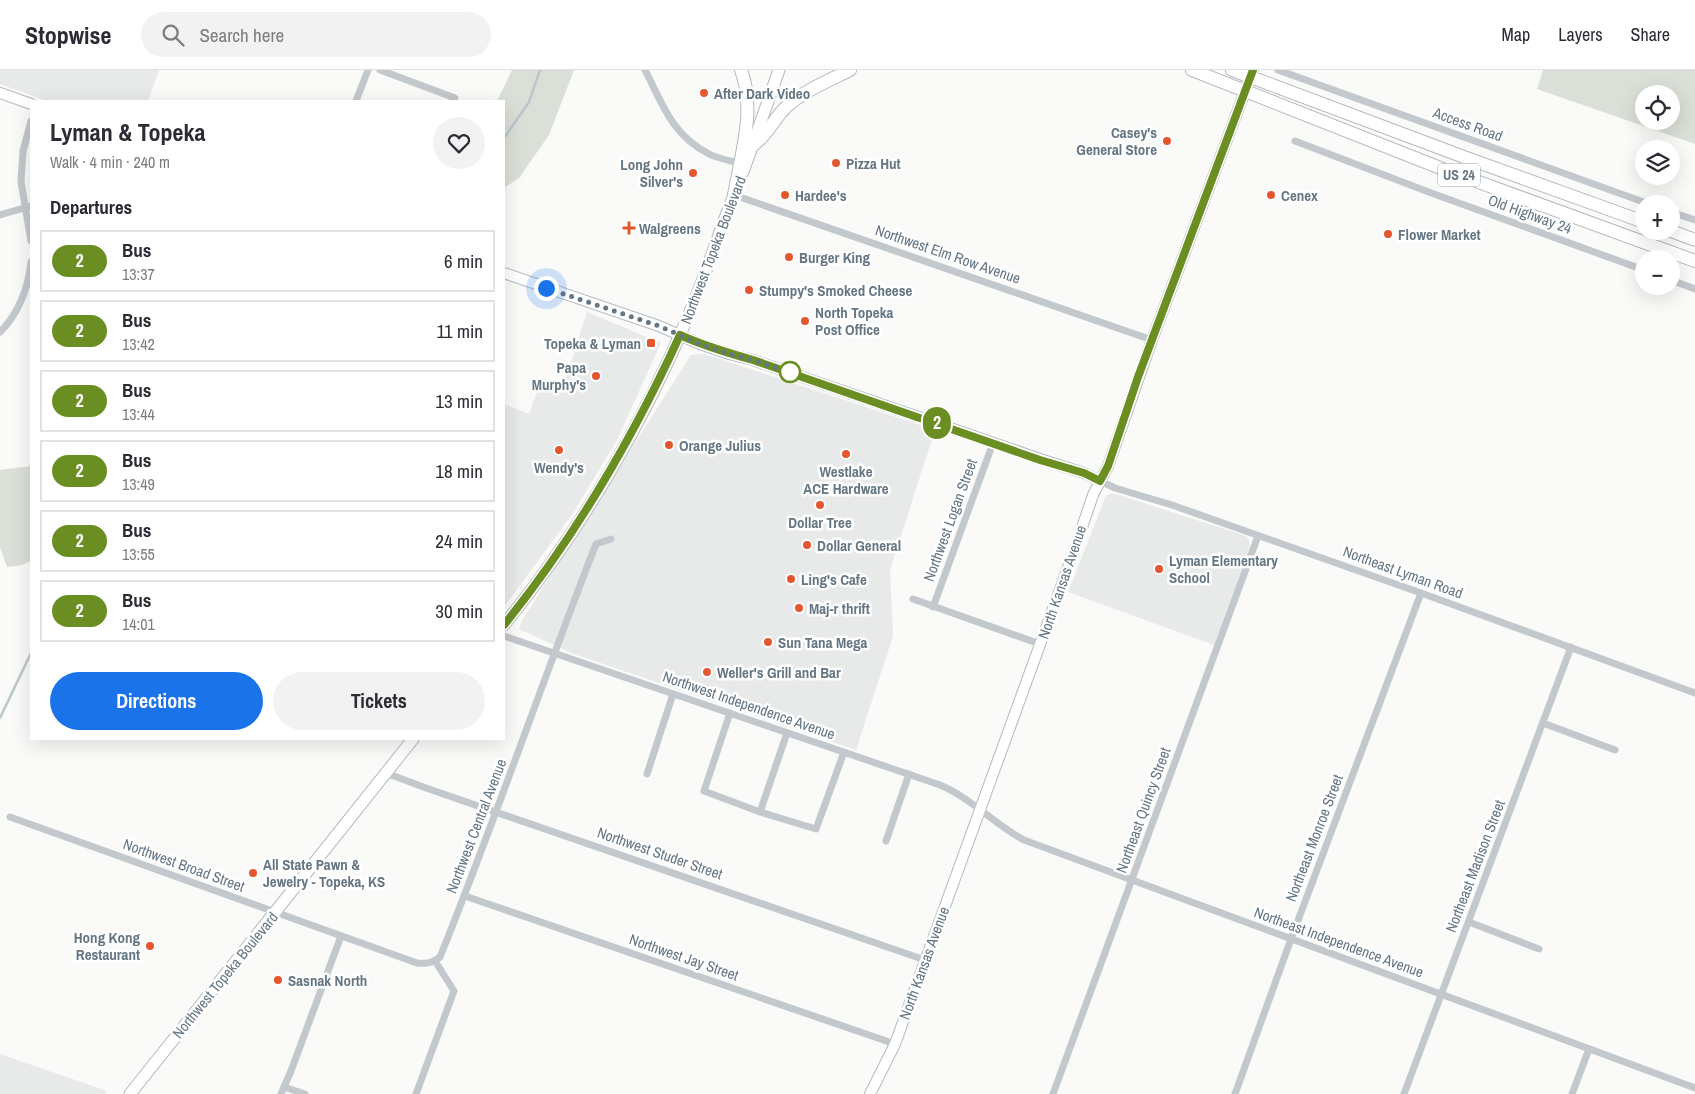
<!DOCTYPE html>
<html lang="en">
<head>
<meta charset="utf-8">
<style>
  :root { --surface:#fff; --page:#f2f2f3; --text:#2b2b33; --muted:#7c7c81; --line:#e1e1e2; --accent:#1a73e8 }
  body { margin:0; font-family:"Archivo Narrow",sans-serif; background:var(--page); color:var(--text); height:100vh; display:flex; flex-direction:column; font-size:19px; white-space:nowrap }
  * { box-sizing:border-box; margin:0 }
  p { font-size:16px; color:var(--muted) }
  .icon { flex:none; width:28px; height:28px; fill:none; stroke:currentColor; stroke-width:2; stroke-linecap:round; stroke-linejoin:round }
  .map { position:relative; flex:1; overflow:hidden }
  .drawer { position:absolute; left:30px; top:30px; width:475px; height:640px; display:flex; flex-direction:column; background:var(--surface); border-radius:0px; box-shadow:0 5px 20px #0002 }
  .drawer>* { flex:none }
  .badge { padding:0 10px; border-radius:16px; font-size:18px; line-height:32px }
  .controls { position:absolute; left:1635px; top:15px; display:grid; gap:10px }
  .controls a { display:grid; place-items:center; width:45px; height:45px; border-radius:50%; background:var(--surface); box-shadow:0 5px 20px #0002; font-size:25px }
  .you { position:absolute; width:25px; height:25px; margin:-12px; border:4px solid #fff; border-radius:50%; background:#1a73e8; box-shadow:0 0 0 8px #1a73e833 }
  .map>.badge { position:absolute; translate:-50% -50%; box-shadow:0 0 0 2px #fff }
  h2 { padding:0 20px; font-size:19px; line-height:45px }
  .round { display:grid; place-items:center; flex:none; width:52px; height:52px; border-radius:26px; background:var(--page) }
  .headline { display:flex; align-items:center; justify-content:space-between; height:85px; padding:0 20px }
  h1 { font-size:24px; font-weight:800; line-height:38px }
  .action { display:flex; gap:10px; margin-top:auto; padding:10px 20px }
  .action a { flex:1; height:58px; border-radius:30px; background:var(--accent); color:#fff; font-size:20px; font-weight:800; line-height:58px; text-align:center }
  .action a+a { background:var(--page); color:var(--text) }
  ul { padding:0; list-style:none }
  li { display:flex; align-items:center; gap:15px; height:62px; margin:0 10px 8px; padding:0 10px; border:2px solid var(--line); border-radius:0px }
  li div { flex:1 }
  li b { display:block; font-size:19px }
  li em { font-style:normal }
  li .badge { min-width:55px; font-weight:700; text-align:center }
  header { display:flex; align-items:center; gap:30px; box-sizing:border-box; height:70px; padding:0 25px; background:var(--surface); border-bottom:1px solid var(--line) }
  header strong { font-size:24px }
  nav { display:flex; gap:28px; margin-inline-start:auto; font-size:18px }
  .search { width:350px; height:45px; background:var(--page); display:flex; align-items:center; gap:12px; box-sizing:border-box; padding:0 18px; border-radius:28px; color:var(--muted); font-size:19px }
  .map>svg:first-child { display:block }
  .built { fill:#e8e9e9 }
  .green { fill:#dadfd7; fill-rule:evenodd }
  .lines { fill:none; stroke-linecap:round; stroke-linejoin:round }
  .stream { stroke:#bbc7cb; stroke-width:2.5 }
  .secondary-casing { stroke:#b3babf; stroke-width:12 }
  .primary-casing { stroke:#b5babe; stroke-width:13 }
  .highway-casing { stroke:#b4b9bd; stroke-width:14 }
  .street { stroke:#c3c8cc; stroke-width:7 }
  .secondary { stroke:#fff; stroke-width:10 }
  .primary { stroke:#fff; stroke-width:11 }
  .highway { stroke:#fff; stroke-width:12 }
  .line-casing { stroke:#fff; stroke-width:11 }
  .line { stroke:#6b8e23; stroke-width:8 }
  .walk { stroke:#657683; stroke-width:5; stroke-dasharray:0 9 }
  .poi-dot { fill:#e4572e; stroke:#fff; stroke-width:2 }
  .stop-dot { fill:#fff; stroke:#6b8e23; stroke-width:2.5 }
  .labels { text-anchor:middle; dominant-baseline:central; stroke-width:5; stroke-linejoin:round; paint-order:stroke }
  .shield { fill:#fff; stroke:#939fa8; stroke-width:1 }
  .shield-label { font-size:14px; font-weight:bold; fill:#657683 }
  .poi-label { font-size:15px; font-weight:bold; fill:#657683; stroke:#fff; text-anchor:start }
  .street-label { font-size:15px; fill:#657683; stroke:#fff }
</style>
</head>
<body>
<header>
<strong>Stopwise</strong>
<div class="search"><svg class="icon" aria-label="search" viewBox="0 0 24 24"><circle cx="10" cy="10" r="6"/><path d="M15 15l6 6"/></svg>Search here</div>
<nav><a>Map</a><a>Layers</a><a>Share</a></nav>
</header>
<div class="map">
<svg width="1695" height="1024" viewBox="0 0 1695 1024">
  <rect width="100%" height="100%" fill="#fafaf8"/>
  <!-- built -->
  <g class="built">
    <path d="M0 0H159L148 31H47L0 14Z"/>
    <path d="M587 242 661 273 616 372 571 446 504 537V334L529 344 542 308 564 314Z"/>
    <path d="M705 284 935 360 890 500 893 566 856 680 574 584 519 559 523 549 691 285Z"/>
    <path d="M1108 424H1116L1246 466 1249 470 1250 476 1214 575 1068 522 1105 428Z"/>
    <path d="M0 984 107 1021 105 1024H0Z"/>
  </g>
  <!-- green -->
  <g class="green">
    <path d="M512 0H574L549 65 519 108 504 118V31H497Z"/>
    <path d="M1543 0H1695V74L1537 19ZM1644 24H1671V51H1644Z"/>
    <path d="M31 396V491L22 495 7 497 0 477V400Z"/>
  </g>
  <g class="lines">
    <!-- stream -->
    <g class="stream">
      <path d="M504 68 529 32 540 0"/>
      <path d="M0 648 31 583"/>
    </g>
    <!-- secondary casing -->
    <g class="secondary-casing">
      <g id="secondary">
        <path d="M0 23 31 34"/>
        <path d="M504 203 659 256 700 274 729 284 753 290 1040 389 1084 403 1100 411"/>
        <path d="M870 1024 895 974 1075 478 1093 425 1108 396 1152 270 1253 0"/>
      </g>
    </g>
    <!-- primary casing -->
    <g class="primary-casing">
      <g id="primary">
        <path d="M743 102 779 0"/>
        <path d="M504 555C578 464 644 353 689 244 707 202 720 159 737 117"/>
        <path d="M130 1024 413 669"/>
      </g>
    </g>
    <!-- highway casing -->
    <g class="highway-casing">
      <g id="highway">
        <path d="M1192 0 1443 99 1695 191"/>
        <path d="M1232 0 1464 87 1644 152"/>
        <path d="M752 76C767 66 773 50 785 38 803 21 828 11 850 0"/>
        <path d="M734 125C741 84 756 40 741 0"/>
        <path d="M1671 161 1695 170"/>
      </g>
    </g>
    <!-- street -->
    <g class="street">
      <path d="M380 0 455 28"/>
      <path d="M645 0C663 35 672 65 709 84 719 89 732 91 743 94"/>
      <path d="M1278 0 1649 134"/>
      <path d="M356 31 368 0"/>
      <path d="M31 51 23 81 21 112 31 171"/>
      <path d="M1295 71 1434 124 1644 200"/>
      <path d="M734 125 1152 270"/>
      <path d="M1671 142 1695 150"/>
      <path d="M0 145 31 136"/>
      <path d="M1671 210 1695 219"/>
      <path d="M0 262C19 243 28 219 31 192"/>
      <path d="M1100 411 1115 418 1172 435 1421 523 1695 623"/>
      <path d="M913 529 1040 574"/>
      <path d="M933 537 993 373"/>
      <path d="M504 566 940 715C971 728 994 754 1024 770L1695 1018"/>
      <path d="M730 643 704 721 760 742 816 759 844 682"/>
      <path d="M1543 653 1615 680"/>
      <path d="M386 703 426 718 925 890"/>
      <path d="M647 704 673 624"/>
      <path d="M760 742 787 663"/>
      <path d="M10 747 417 893C427 894 433 893 440 887 495 751 542 612 596 474L611 469"/>
      <path d="M886 771 909 704"/>
      <path d="M465 826 895 974"/>
      <path d="M1469 852 1539 879"/>
      <path d="M284 1017 305 1024"/>
      <path d="M281 1024 291 1001 341 866"/>
      <path d="M416 1024 454 921 435 891"/>
      <path d="M1053 1024 1258 466"/>
      <path d="M1235 1024 1291 869 1421 523"/>
      <path d="M1404 1024 1571 577"/>
      <path d="M1572 1024 1589 979"/>
    </g>
    <!-- secondary -->
    <use href="#secondary" class="secondary"/>
    <!-- primary -->
    <use href="#primary" class="primary"/>
    <!-- highway -->
    <use href="#highway" class="highway"/>
  </g>
  <g class="lines">
    <!-- line casing -->
    <g class="line-casing">
      <path id="line" d="M504 555C575 467 633 368 680 265 704 276 728 283 753 290L1040 390 1084 403 1100 411 1108 396 1138 307 1253 0"/>
    </g>
    <!-- line -->
    <use href="#line" class="line"/>
    <!-- walk -->
    <path class="walk" d="M546 218 659 256 700 274 729 284 753 290 797 305 790 302"/>
  </g>
  <!-- markers -->
  <g class="poi-dot">
    <circle cx="704" cy="23" r="5"/>
    <circle cx="1167" cy="71" r="5"/>
    <circle cx="836" cy="93" r="5"/>
    <circle cx="693" cy="103" r="5"/>
    <circle cx="785" cy="125" r="5"/>
    <circle cx="1271" cy="125" r="5"/>
    <path d="M626.5 150.5h5v5h5v5h-5v5h-5v-5h-5v-5h5z"/>
    <circle cx="1388" cy="164" r="5"/>
    <circle cx="789" cy="187" r="5"/>
    <circle cx="749" cy="220" r="5"/>
    <circle cx="805" cy="251" r="5"/>
    <rect x="646" y="268" width="10" height="10" rx="2.5"/>
    <circle cx="596" cy="306" r="5"/>
    <circle cx="669" cy="375" r="5"/>
    <circle cx="559" cy="380" r="5"/>
    <circle cx="846" cy="384" r="5"/>
    <circle cx="820" cy="435" r="5"/>
    <circle cx="807" cy="475" r="5"/>
    <circle cx="1159" cy="499" r="5"/>
    <circle cx="791" cy="509" r="5"/>
    <circle cx="799" cy="538" r="5"/>
    <circle cx="768" cy="572" r="5"/>
    <circle cx="707" cy="602" r="5"/>
    <circle cx="253" cy="803" r="5"/>
    <circle cx="150" cy="876" r="5"/>
    <circle cx="278" cy="910" r="5"/>
  </g>
  <circle class="stop-dot" cx="790" cy="302" r="10"/>
  <g class="labels">
    <!-- shield labels -->
    <rect class="shield" x="1438" y="93.5" width="42" height="23" rx="4"/>
    <g class="shield-label">
      <text x="1459" y="105">US 24</text>
    </g>
    <!-- poi labels -->
    <g class="poi-label">
      <text x="714" y="23">After Dark Video</text>
      <text x="1157" y="62" text-anchor="end">Casey's<tspan x="1157" dy="17">General Store</tspan></text>
      <text x="846" y="93">Pizza Hut</text>
      <text x="683" y="94" text-anchor="end">Long John<tspan x="683" dy="17">Silver's</tspan></text>
      <text x="795" y="125">Hardee's</text>
      <text x="1281" y="125">Cenex</text>
      <text x="639" y="158">Walgreens</text>
      <text x="1398" y="164">Flower Market</text>
      <text x="799" y="187">Burger King</text>
      <text x="759" y="220">Stumpy's Smoked Cheese</text>
      <text x="815" y="242">North Topeka<tspan x="815" dy="17">Post Office</tspan></text>
      <text x="641" y="273" text-anchor="end">Topeka &amp; Lyman</text>
      <text x="586" y="297" text-anchor="end">Papa<tspan x="586" dy="17">Murphy's</tspan></text>
      <text x="679" y="375">Orange Julius</text>
      <text x="559" y="397" text-anchor="middle">Wendy's</text>
      <text x="846" y="401" text-anchor="middle">Westlake<tspan x="846" dy="17">ACE Hardware</tspan></text>
      <text x="820" y="452" text-anchor="middle">Dollar Tree</text>
      <text x="817" y="475">Dollar General</text>
      <text x="1169" y="490">Lyman Elementary<tspan x="1169" dy="17">School</tspan></text>
      <text x="801" y="509">Ling's Cafe</text>
      <text x="809" y="538">Maj-r thrift</text>
      <text x="778" y="572">Sun Tana Mega</text>
      <text x="717" y="602">Weller's Grill and Bar</text>
      <text x="263" y="794">All State Pawn &amp;<tspan x="263" dy="17">Jewelry - Topeka, KS</tspan></text>
      <text x="140" y="867" text-anchor="end">Hong Kong<tspan x="140" dy="17">Restaurant</tspan></text>
      <text x="288" y="910">Sasnak North</text>
    </g>
    <!-- street labels -->
    <g class="street-label">
      <text transform="translate(1468 54) rotate(20)">Access Road</text>
      <text transform="translate(1530 144) rotate(20)">Old Highway 24</text>
      <text transform="translate(713 180) rotate(-69)">Northwest Topeka Boulevard</text>
      <text transform="translate(948 184) rotate(19)">Northwest Elm Row Avenue</text>
      <text transform="translate(950 450) rotate(-70)">Northwest Logan Street</text>
      <text transform="translate(1403 502) rotate(20)">Northeast Lyman Road</text>
      <text transform="translate(1062 512) rotate(-71)">North Kansas Avenue</text>
      <text transform="translate(749 635) rotate(19)">Northwest Independence Avenue</text>
      <text transform="translate(1143 740) rotate(-70)">Northeast Quincy Street</text>
      <text transform="translate(476 756) rotate(-69)">Northwest Central Avenue</text>
      <text transform="translate(1314 768) rotate(-69)">Northeast Monroe Street</text>
      <text transform="translate(660 783) rotate(19)">Northwest Studer Street</text>
      <text transform="translate(184 795) rotate(20)">Northwest Broad Street</text>
      <text transform="translate(1475 796) rotate(-69)">Northeast Madison Street</text>
      <text transform="translate(1339 872) rotate(20)">Northeast Independence Avenue</text>
      <text transform="translate(684 887) rotate(19)">Northwest Jay Street</text>
      <text transform="translate(924 893) rotate(-70)">North Kansas Avenue</text>
      <text transform="translate(225 905) rotate(-51)">Northwest Topeka Boulevard</text>
    </g>
  </g>
</svg>
<div class="controls">
<a><svg class="icon" aria-label="locate" viewBox="0 0 24 24"><circle cx="12" cy="12" r="6"/><path d="M12 2v4M12 18v4M2 12h4M18 12h4"/></svg></a>
<a><svg class="icon" aria-label="layers" viewBox="0 0 24 24"><path d="M12 4l9 5-9 5-9-5zM3 14l9 5 9-5"/></svg></a>
<a>+</a>
<a>−</a>
</div>
<div class="you" style="left:546px;top:218px"></div>
<b class="badge" style="left:937px;top:353px;background:#6b8e23;color:#fff">2</b>
<section class="drawer">
<div class="headline"><div><h1>Lyman &amp; Topeka</h1><p>Walk · 4 min · 240 m</p></div><a class="round"><svg class="icon" aria-label="heart" viewBox="0 0 24 24"><path d="M12 20l-8-8c-3-5 5-10 8-4 3-6 11-1 8 4z"/></svg></a></div>
<h2>Departures</h2>
<ul>
<li><span class="badge" style="background:#6b8e23;color:#fff">2</span><div><b>Bus</b><p>13:37</p></div><em>6 min</em></li>
<li><span class="badge" style="background:#6b8e23;color:#fff">2</span><div><b>Bus</b><p>13:42</p></div><em>11 min</em></li>
<li><span class="badge" style="background:#6b8e23;color:#fff">2</span><div><b>Bus</b><p>13:44</p></div><em>13 min</em></li>
<li><span class="badge" style="background:#6b8e23;color:#fff">2</span><div><b>Bus</b><p>13:49</p></div><em>18 min</em></li>
<li><span class="badge" style="background:#6b8e23;color:#fff">2</span><div><b>Bus</b><p>13:55</p></div><em>24 min</em></li>
<li><span class="badge" style="background:#6b8e23;color:#fff">2</span><div><b>Bus</b><p>14:01</p></div><em>30 min</em></li>
</ul>
<div class="action"><a>Directions</a><a>Tickets</a></div>
</section>
</div>
</body>
</html>
